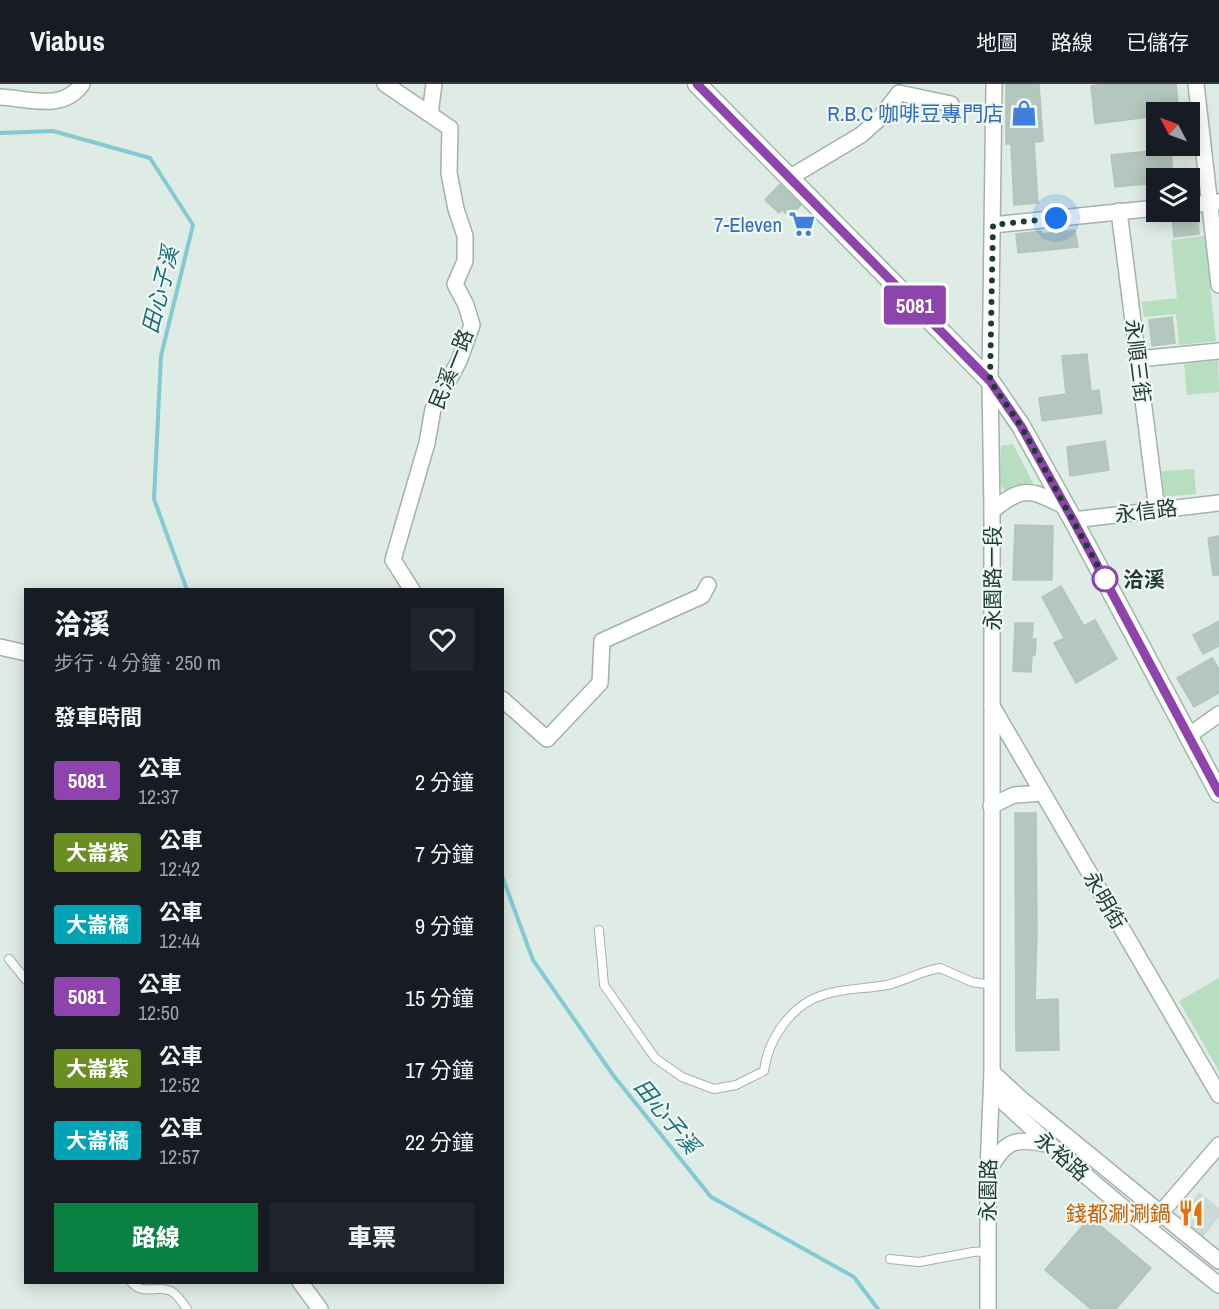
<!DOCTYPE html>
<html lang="zh-TW">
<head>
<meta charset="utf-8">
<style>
  :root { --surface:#171b24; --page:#20242c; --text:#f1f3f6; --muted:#9ea1a6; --line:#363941; --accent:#0b8043 }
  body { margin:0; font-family:"Archivo Narrow","Noto Sans TC",sans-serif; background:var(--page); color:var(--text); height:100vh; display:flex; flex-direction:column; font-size:22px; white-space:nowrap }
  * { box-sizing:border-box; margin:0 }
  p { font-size:20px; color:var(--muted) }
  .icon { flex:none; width:33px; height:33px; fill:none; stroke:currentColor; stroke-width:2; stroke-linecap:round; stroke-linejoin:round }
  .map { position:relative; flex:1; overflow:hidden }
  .drawer { position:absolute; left:24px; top:504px; width:480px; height:696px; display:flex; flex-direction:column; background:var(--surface); border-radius:0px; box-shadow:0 3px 15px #0003 }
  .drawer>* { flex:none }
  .badge { padding:0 12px; border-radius:4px; font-size:21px; line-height:39px }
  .needle { width:39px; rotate:311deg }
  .buttons { position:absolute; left:1146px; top:18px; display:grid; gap:12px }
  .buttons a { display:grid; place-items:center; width:54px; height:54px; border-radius:0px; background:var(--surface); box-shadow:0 3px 15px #0003; font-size:30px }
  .you { position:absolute; width:30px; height:30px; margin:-15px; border:4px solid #fff; border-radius:50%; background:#1a73e8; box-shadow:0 0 0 9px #1a73e833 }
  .map>.badge { position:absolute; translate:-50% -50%; box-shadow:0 0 0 3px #fff }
  h2 { padding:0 30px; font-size:22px; line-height:54px }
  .round { display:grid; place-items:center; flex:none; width:63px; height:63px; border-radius:0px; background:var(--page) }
  .head { display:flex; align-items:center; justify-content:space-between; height:102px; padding:0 30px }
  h1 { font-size:28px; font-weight:800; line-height:45px }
  .action { display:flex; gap:12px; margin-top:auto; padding:12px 30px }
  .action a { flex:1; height:69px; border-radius:0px; background:var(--accent); color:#fff; font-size:24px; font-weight:800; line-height:69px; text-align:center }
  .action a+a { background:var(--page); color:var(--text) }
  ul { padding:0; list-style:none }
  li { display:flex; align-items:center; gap:18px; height:72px; padding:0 30px }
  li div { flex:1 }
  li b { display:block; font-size:22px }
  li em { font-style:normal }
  li .badge { min-width:66px; font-weight:700; text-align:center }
  header { display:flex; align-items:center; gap:36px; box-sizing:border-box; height:84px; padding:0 30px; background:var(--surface); border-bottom:2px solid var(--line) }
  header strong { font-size:28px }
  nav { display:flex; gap:33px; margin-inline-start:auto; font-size:21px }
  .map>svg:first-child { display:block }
  .built { fill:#cddbd4 }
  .green { fill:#b6debf }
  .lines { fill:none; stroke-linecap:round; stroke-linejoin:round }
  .stream { stroke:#83cbd4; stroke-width:4 }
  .building { fill:#b4c6be; stroke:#b1c5bc; stroke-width:1.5 }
  .lane-casing { stroke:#a2b3ac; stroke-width:10 }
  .street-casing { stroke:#a2b3ac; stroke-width:18 }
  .secondary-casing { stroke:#9db8ad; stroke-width:21 }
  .lane { stroke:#fff; stroke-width:8 }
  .street { stroke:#fff; stroke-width:15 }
  .secondary { stroke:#fff; stroke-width:18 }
  .line-casing { stroke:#fff; stroke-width:14 }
  .line { stroke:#8e44ad; stroke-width:9 }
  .walk { stroke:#1f3c33; stroke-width:6; stroke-dasharray:0 10.8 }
  .stop-dot { fill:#fff; stroke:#8e44ad; stroke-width:3 }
  .labels { text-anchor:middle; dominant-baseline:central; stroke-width:4.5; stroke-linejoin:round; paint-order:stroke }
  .shop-label { font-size:21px; fill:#366cbe; stroke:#eff8f3; text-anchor:end }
  .street-label { font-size:21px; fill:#1f3c33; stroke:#eff8f3 }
  .stop-label { font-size:21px; font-weight:bold; fill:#1f3c33; stroke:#eff8f3; text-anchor:start }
  .food-label { font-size:21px; fill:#c56008; stroke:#eff8f3; text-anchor:end }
  .water-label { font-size:22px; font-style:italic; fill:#166e7b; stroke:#eff8f3 }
</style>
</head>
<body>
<header>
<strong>Viabus</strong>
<nav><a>地圖</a><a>路線</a><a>已儲存</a></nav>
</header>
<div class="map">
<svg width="1219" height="1225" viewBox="0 0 1219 1225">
  <rect width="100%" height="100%" fill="#dfebe5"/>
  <!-- built -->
  <path class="built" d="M1199 1108 1219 1124V1133L1203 1153 1179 1134Z"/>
  <!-- green -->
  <g class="green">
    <path d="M1205 152 1216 257 1179 261 1176 230 1144 233 1142 218 1177 214 1171 156Z"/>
    <path d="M1218 276 1219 308 1187 311 1184 280Z"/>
    <path d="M1013 360 1033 399 1013 402 1006 408 1000 399 1001 362Z"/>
    <path d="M1194 385 1196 410 1164 413 1162 387Z"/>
    <path d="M1219 894V987L1179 917Z"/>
  </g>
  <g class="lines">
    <!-- stream -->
    <g class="stream">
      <path d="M0 49 53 47 150 74 193 141 161 272 154 415 187 506"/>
      <path d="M502 792 533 876 613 991 711 1113 854 1193 878 1225"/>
    </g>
  </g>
  <!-- building -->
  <g class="building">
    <path d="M1006 0H1039L1043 57 1034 58 1038 119 1014 121 1011 60H1006Z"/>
    <path d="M1104 0H1176L1179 28H1156V32L1095 40 1091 2Z"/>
    <path d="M1171 65 1173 94H1156V99L1115 103 1111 71Z"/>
    <path d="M780 100 801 121 793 129 788 125 785 129 782 126 779 129 765 116Z"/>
    <path d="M1198 130 1199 150 1174 153 1172 131Z"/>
    <path d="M1075 146 1078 163 1018 169 1016 150 1041 147V150Z"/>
    <path d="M1172 233 1175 259 1152 262 1149 236Z"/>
    <path d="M1087 270 1091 307 1099 306 1102 329 1042 337 1039 314 1066 310 1062 272Z"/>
    <path d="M1105 357 1109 386 1070 392 1067 363Z"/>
    <path d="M1015 441 1053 442 1052 496H1013Z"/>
    <path d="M1219 452V491H1213L1208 454Z"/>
    <path d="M1061 502 1084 542 1095 536 1117 575 1076 599 1054 559 1064 554 1042 513Z"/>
    <path d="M1219 537V562L1203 570 1193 551Z"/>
    <path d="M1015 539H1033L1032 555H1036L1035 571H1032L1031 588 1013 587Z"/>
    <path d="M1212 574 1219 585V609L1194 623 1177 594Z"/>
    <path d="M1015 729H1036L1037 849 1035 916 1058 915 1059 966 1016 967Z"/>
    <path d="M1090 1133 1151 1184 1116 1225H1091L1045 1186Z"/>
  </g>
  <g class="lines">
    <!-- lane casing -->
    <g class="lane-casing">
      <g id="lane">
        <path d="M599 846 604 901 655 974 682 993 714 1005 736 1001 764 987C768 955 791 921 823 911 843 904 866 905 887 901 905 897 921 887 940 884L972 898 992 901"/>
        <path d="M9 875 26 896"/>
        <path d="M890 1175 919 1178 973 1168 988 1167"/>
        <path d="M131 1198C144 1213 157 1200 171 1207 177 1210 183 1219 187 1225"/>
      </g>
    </g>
    <!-- street casing -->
    <g class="street-casing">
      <g id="street">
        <path d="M385 0 450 44 449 89 456 125 465 152V177L455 200 466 221 472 241 459 277 433 325 427 359 393 476 412 506"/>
        <path d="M1196 0 1219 201"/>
        <path d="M0 13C27 14 63 28 82 0"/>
        <path d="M430 30 434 0"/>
        <path d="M789 94 861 51 879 35 899 9 951 20"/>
        <path d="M1190 121 1219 118"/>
        <path d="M1119 127 1157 426"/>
        <path d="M993 141 1156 124"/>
        <path d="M1138 275 1219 267"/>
        <path d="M992 427C1024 400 1031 406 1066 423"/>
        <path d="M1073 436 1219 419"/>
        <path d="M0 563 26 569"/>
        <path d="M502 615 547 655 600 599 602 557 702 512 708 501"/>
        <path d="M992 622 1219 1011"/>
        <path d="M1188 652 1219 630"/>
        <path d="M991 722 1014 711 1043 709"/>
        <path d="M992 988 1020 1014 1219 1177"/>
        <path d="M992 1007C1064 1076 1140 1139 1219 1201"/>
        <path d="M988 1087C1006 1058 1011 1053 1046 1060"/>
        <path d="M1153 1138 1219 1061"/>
        <path d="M300 1198 320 1225"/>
        <path d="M988 1225V1087L992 988V427L990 297 994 0"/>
      </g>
    </g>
    <!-- secondary casing -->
    <g class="secondary-casing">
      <path id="secondary" d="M697 0 990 297 1021 342 1073 436 1219 709"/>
    </g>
    <!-- lane -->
    <use href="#lane" class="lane"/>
    <!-- street -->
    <use href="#street" class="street"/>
    <!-- secondary -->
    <use href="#secondary" class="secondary"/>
  </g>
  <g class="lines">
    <!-- line casing -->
    <g class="line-casing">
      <path id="line" d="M697 0 990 297 1021 342 1073 436 1219 709"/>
    </g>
    <!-- line -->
    <use href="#line" class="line"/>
    <!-- walk -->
    <path class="walk" d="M1056 134 993 141 990 297 1021 342 1105 495"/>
  </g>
  <!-- icons -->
  <defs>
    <g id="shop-bare" transform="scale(2.07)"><path d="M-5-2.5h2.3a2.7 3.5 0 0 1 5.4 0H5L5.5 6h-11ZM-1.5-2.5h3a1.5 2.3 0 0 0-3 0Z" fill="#3f7fe0" stroke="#eff8f3" stroke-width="2.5" paint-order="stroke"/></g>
    <g id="supermarket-bare" transform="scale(2.07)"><path d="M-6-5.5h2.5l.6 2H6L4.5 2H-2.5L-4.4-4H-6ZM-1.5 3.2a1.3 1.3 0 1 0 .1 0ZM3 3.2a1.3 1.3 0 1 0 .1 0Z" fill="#3f7fe0" stroke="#eff8f3" stroke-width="2.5" paint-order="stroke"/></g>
    <g id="restaurant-bare" transform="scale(2.07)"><path d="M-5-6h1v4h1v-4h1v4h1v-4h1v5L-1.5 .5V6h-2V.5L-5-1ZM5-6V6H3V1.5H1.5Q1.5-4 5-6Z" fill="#e8710a" stroke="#eff8f3" stroke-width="2.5" paint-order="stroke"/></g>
  </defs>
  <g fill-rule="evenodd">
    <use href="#shop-bare" x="1024" y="29"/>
    <use href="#supermarket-bare" x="802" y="140"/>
    <use href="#restaurant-bare" x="1191" y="1129"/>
  </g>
  <!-- markers -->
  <circle class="stop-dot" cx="1105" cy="495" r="12"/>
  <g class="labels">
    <!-- shop labels -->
    <g class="shop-label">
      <text x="1004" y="29">R.B.C 咖啡豆專門店</text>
      <text x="782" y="140">7-Eleven</text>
    </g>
    <!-- street labels -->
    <g class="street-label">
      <text transform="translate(1138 277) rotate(83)">永順三街</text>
      <text transform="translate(451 285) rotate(-68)">民溪一路</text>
      <text transform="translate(1146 427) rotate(-7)">永信路</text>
      <text transform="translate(992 494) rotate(-90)">永園路一段</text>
      <text transform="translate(1105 816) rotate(60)">永明街</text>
      <text transform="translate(1062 1072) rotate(41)">永裕路</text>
      <text transform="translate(988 1106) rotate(-89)">永園路</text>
    </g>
    <!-- stop labels -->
    <g class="stop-label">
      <text x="1123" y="495">洽溪</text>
    </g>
    <!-- food labels -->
    <g class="food-label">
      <text x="1171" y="1129">錢都涮涮鍋</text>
    </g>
    <!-- water labels -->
    <g class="water-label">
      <text transform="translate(160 206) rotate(-76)">田心子溪</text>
      <text transform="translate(667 1032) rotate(51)">田心子溪</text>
    </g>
  </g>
</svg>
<div class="buttons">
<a><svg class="needle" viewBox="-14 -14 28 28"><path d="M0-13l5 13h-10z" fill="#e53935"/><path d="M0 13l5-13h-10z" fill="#9ea1a6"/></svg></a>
<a><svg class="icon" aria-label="layers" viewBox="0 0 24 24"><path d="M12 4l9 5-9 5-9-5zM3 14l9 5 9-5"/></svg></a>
</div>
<div class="you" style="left:1056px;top:134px"></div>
<b class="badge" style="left:915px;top:221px;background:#8e44ad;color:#fff">5081</b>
<section class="drawer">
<div class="head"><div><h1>洽溪</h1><p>步行 · 4 分鐘 · 250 m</p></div><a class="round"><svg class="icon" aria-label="heart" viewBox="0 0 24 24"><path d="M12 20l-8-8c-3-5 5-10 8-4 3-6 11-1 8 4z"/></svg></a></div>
<h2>發車時間</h2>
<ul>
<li><span class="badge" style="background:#8e44ad;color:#fff">5081</span><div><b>公車</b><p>12:37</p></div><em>2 分鐘</em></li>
<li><span class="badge" style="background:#6b8e23;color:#fff">大崙紫</span><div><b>公車</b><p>12:42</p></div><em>7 分鐘</em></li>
<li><span class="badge" style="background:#00a3b4;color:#fff">大崙橘</span><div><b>公車</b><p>12:44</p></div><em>9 分鐘</em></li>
<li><span class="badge" style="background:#8e44ad;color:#fff">5081</span><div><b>公車</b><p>12:50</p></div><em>15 分鐘</em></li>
<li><span class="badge" style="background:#6b8e23;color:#fff">大崙紫</span><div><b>公車</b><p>12:52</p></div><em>17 分鐘</em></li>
<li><span class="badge" style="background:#00a3b4;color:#fff">大崙橘</span><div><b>公車</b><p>12:57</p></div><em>22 分鐘</em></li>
</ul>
<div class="action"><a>路線</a><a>車票</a></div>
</section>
</div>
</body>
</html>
